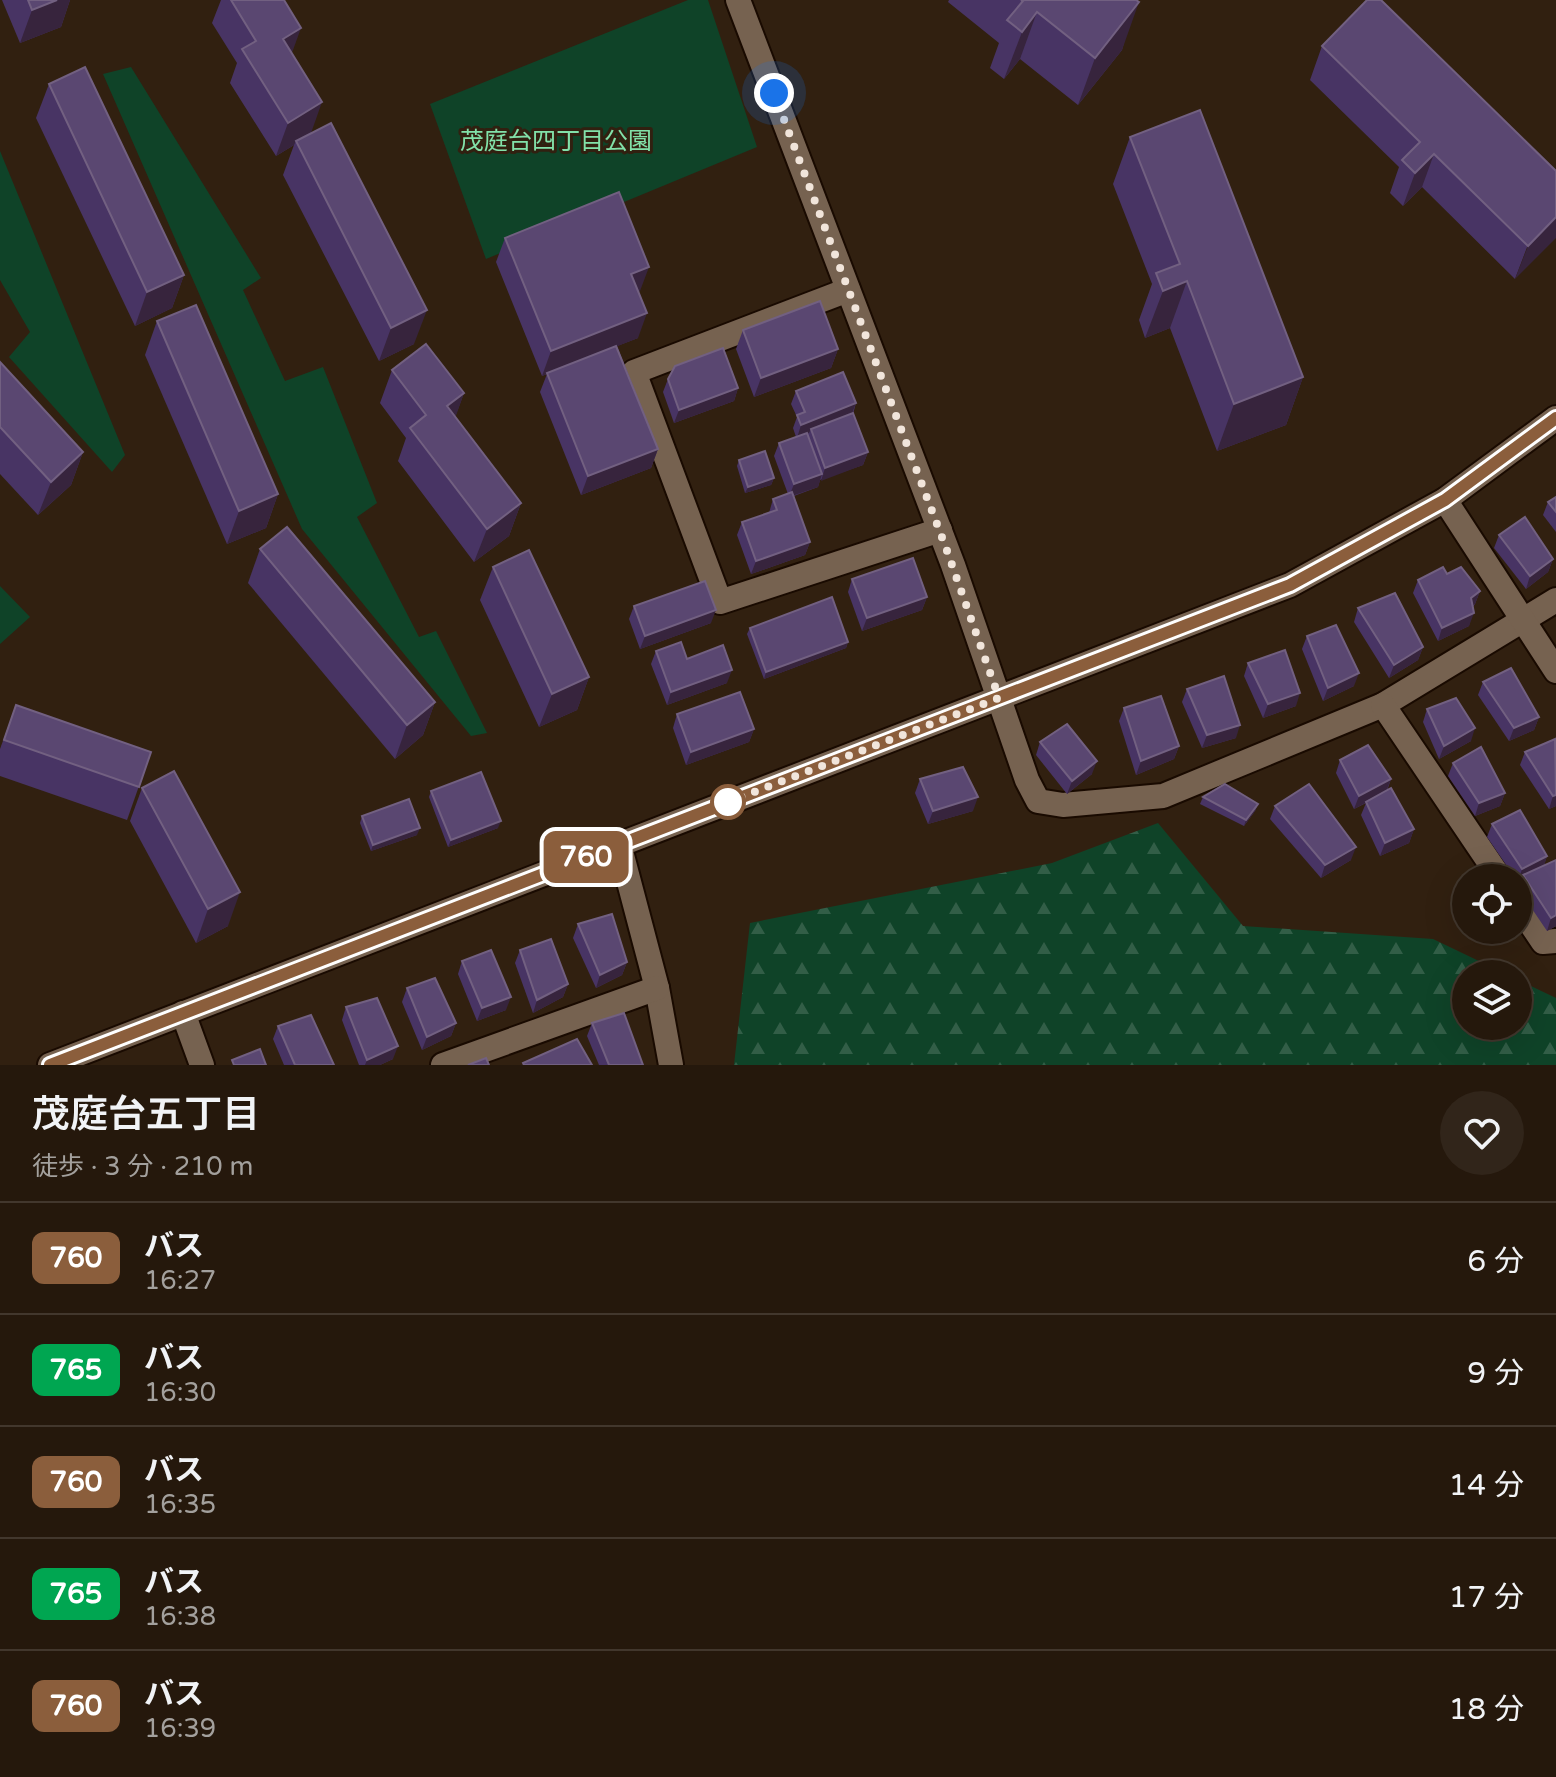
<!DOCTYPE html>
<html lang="ja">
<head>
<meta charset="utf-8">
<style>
  :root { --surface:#25180c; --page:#31251a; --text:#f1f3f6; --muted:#a3a09d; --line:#42372d }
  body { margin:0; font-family:"Varela Round","Noto Sans JP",sans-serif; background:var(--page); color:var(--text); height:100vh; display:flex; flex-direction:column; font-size:30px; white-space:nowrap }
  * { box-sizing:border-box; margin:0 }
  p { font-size:26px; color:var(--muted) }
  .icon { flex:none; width:44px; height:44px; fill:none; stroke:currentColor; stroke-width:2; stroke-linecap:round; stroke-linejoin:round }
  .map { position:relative; height:1065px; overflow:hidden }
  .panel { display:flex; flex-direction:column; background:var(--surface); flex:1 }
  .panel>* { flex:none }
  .badge { padding:0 16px; border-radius:12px; font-size:28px; line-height:52px }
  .buttons { position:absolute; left:1452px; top:864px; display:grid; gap:16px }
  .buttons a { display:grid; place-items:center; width:80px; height:80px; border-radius:50%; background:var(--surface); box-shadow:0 8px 32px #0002,0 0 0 2px var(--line); font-size:40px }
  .you { position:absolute; width:40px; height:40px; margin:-20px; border:6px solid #fff; border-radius:50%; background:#1a73e8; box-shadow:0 0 0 12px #1a73e833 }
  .map>.badge { position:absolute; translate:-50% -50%; box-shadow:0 0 0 4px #fff }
  .round { display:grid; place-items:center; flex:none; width:84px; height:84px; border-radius:42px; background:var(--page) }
  .overview { display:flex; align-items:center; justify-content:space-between; height:136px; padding:0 32px }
  h1 { font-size:38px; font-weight:600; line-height:60px }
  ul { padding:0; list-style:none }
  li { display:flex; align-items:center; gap:24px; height:112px; padding:0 32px; border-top:2px solid var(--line) }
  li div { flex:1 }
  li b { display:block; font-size:30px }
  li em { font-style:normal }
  li .badge { min-width:88px; font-weight:700; text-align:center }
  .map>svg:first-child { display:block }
  .forest { fill:url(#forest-firs) }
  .park { fill:#0f4328 }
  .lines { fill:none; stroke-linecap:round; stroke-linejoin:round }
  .minor-casing { stroke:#190a00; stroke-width:28 }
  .minor { stroke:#766250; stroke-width:24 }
  .wall { fill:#483464 }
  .shaded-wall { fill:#37243d }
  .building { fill:#5a4771; stroke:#726081; stroke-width:2 }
  .line-casing { stroke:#fff; stroke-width:18 }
  .line { stroke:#8b5e3c; stroke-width:12 }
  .walk { stroke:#f1e5db; stroke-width:8; stroke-dasharray:0 14.4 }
  .stop-dot { fill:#fff; stroke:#8b5e3c; stroke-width:4 }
  .labels { text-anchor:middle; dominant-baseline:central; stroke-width:6; stroke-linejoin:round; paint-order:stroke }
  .park-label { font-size:24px; fill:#82e1a9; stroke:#312010 }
</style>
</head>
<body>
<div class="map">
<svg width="1556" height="1065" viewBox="0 0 1556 1065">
  <defs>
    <pattern id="forest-firs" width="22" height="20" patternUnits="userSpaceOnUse" patternTransform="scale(2)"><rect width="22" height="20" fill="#0f4328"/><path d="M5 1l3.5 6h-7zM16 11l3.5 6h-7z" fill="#325e47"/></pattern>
  </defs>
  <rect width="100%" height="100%" fill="#312010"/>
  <!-- forest -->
  <path class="forest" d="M1158 823 1243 926 1433 939 1506 974H1466V1026H1518V980L1556 998V1065H734L750 923 1052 863Z"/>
  <!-- park -->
  <g class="park">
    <path d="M688 0H708L757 147 486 259 430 104Z"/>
    <path d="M131 67 261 278 243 290 285 381 323 367 377 503 357 517 419 637 436 631 487 733 471 736 302 529 103 74Z"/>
    <path d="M0 151 125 455 112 472 9 357 30 332 0 280Z"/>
    <path d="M0 586 30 617 0 644Z"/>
  </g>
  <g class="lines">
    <!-- minor casing -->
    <g class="minor-casing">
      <g id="minor">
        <path d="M738 0 953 565 1027 780 1038 801 1063 805 1163 796 1383 705 1556 600"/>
        <path d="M848 290 634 372 720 602 940 530"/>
        <path d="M1445 500 1556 671"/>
        <path d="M1383 705 1500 878"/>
        <path d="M619 844 657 988 671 1065"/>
        <path d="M1518 905 1543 942 1556 941"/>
        <path d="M183 1013 202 1065"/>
        <path d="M50 1065 1290 585 1445 500 1556 418"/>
        <path d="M443 1065 657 988"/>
      </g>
    </g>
    <!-- minor -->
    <use href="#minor" class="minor"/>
  </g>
  <!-- wall -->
  <g class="wall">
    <path d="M2 0H70L61 27 20 43Z"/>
    <path d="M221 0H284L291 53 310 134 414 344 379 361 283 175 294 145 276 156 230 83 237 63 212 23Z"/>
    <path d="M949 0H1136L1122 50 1078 105 1020 59 1004 79 990 68 999 43 948 2Z"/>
    <path d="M1322 46 1556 171 1515 279 1422 187 1403 206 1390 193 1399 167 1310 80Z"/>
    <path d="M49 84 184 275 172 308 135 326 36 118Z"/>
    <path d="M1130 137 1303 377 1286 425 1217 451 1170 328 1145 338 1139 320 1152 284 1113 184Z"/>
    <path d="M505 238 640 291 638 292V338L617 346 658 449 651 468 581 495 540 392 547 374 542 376 496 262Z"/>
    <path d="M157 321 278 494 266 528 227 544 145 355Z"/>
    <path d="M743 330 838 349 831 368 754 397 736 349Z"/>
    <path d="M0 362 83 452 71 485 38 515 0 474Z"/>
    <path d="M392 370 464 393 455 417 521 503 509 536 474 562 398 461 406 438 380 403Z"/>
    <path d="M668 379 738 388 734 401 674 423 663 392Z"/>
    <path d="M796 391 856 403 853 414 868 452 863 465 820 480 818 487 794 496 810 542 805 555 751 574 737 535 742 522 769 513 773 499 788 494 774 456 779 443 796 437 793 428 797 417 791 404Z"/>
    <path d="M739 460 774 478 771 485 745 493 737 466Z"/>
    <path d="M1556 497V532L1543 515 1548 502Z"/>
    <path d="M1499 535 1553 559 1548 572 1526 589 1494 548Z"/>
    <path d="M260 549 435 702 423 735 395 759 248 583Z"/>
    <path d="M493 567 589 677 577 710 539 727 480 600Z"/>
    <path d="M1447 574 1480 591 1475 604 1473 607 1469 626 1438 641 1413 593 1418 580Z"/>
    <path d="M852 579 927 597 922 610 862 631 848 592Z"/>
    <path d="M634 606 711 623 640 649 629 619Z"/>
    <path d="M1358 608 1423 647 1418 660 1389 678 1354 622Z"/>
    <path d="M750 628 848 642 846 648 764 679 747 634Z"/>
    <path d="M1307 636 1354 686 1323 701 1302 649Z"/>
    <path d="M656 651 687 659 727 683 667 705 651 664Z"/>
    <path d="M1248 663 1296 706 1263 718 1244 676Z"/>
    <path d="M1483 682 1539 717 1534 730 1509 741 1478 695Z"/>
    <path d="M1187 689 1236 738 1202 748 1182 702Z"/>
    <path d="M16 705 151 752 127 820 0 776V749Z"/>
    <path d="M1124 708 1179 746 1174 759 1136 775 1119 721Z"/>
    <path d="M1427 709 1471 741 1439 759 1423 722Z"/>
    <path d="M677 714 754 729 749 742 686 765 673 728Z"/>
    <path d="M1556 740V806L1549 809 1520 765 1525 752Z"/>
    <path d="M1040 742 1092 774 1067 794 1036 755Z"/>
    <path d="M1340 760 1391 779 1387 791 1414 829 1409 843 1380 856 1361 815 1366 803 1354 809 1336 773Z"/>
    <path d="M1453 763 1505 793 1500 806 1475 816 1448 776Z"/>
    <path d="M920 779 973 811 928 824 915 793Z"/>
    <path d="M142 788 228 926 196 943 130 821Z"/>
    <path d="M431 791 498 828 448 847 429 797Z"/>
    <path d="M1203 797 1258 804 1255 811 1244 826 1200 804Z"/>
    <path d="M1275 806 1351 860 1321 878 1270 819Z"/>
    <path d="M362 816 417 835 371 851 360 823Z"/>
    <path d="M1492 824 1547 856 1544 865 1556 860V926L1547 931 1518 888 1522 880 1518 882V878H1515L1487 837Z"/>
    <path d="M578 924 627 962 622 975 596 988 573 938Z"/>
    <path d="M520 950 568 984 563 997 533 1013 515 963Z"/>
    <path d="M462 961 506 1010 477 1021 458 974Z"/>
    <path d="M407 988 456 1023 451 1036 422 1050 402 1002Z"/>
    <path d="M346 1007 393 1059 380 1065H359L342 1020Z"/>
    <path d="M592 1023 643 1065H599L587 1036Z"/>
    <path d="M278 1026 334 1065H284L273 1039Z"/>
  </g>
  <!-- shaded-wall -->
  <g class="shaded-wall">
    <path d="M57 0H70L61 27 20 43 32 10Z"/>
    <path d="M1139 2 1122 50 1078 105 1095 58Z"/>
    <path d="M1037 12 1020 59 1004 79 1022 32Z"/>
    <path d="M301 28 289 61 283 39Z"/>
    <path d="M322 102 310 136 296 141 294 145 276 156 288 123Z"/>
    <path d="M1434 154 1422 187 1403 206 1415 173Z"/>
    <path d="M1556 217V238L1515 279 1528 246Z"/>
    <path d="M649 267 640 291 622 298 631 274Z"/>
    <path d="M184 275 172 308 135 326 147 292Z"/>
    <path d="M1187 281 1170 328 1145 338 1163 291Z"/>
    <path d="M427 310 414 344 379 361 391 328Z"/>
    <path d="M647 313 638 338 542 376 551 351Z"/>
    <path d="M838 349 831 368 754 397 761 378Z"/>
    <path d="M1303 377 1286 425 1217 451 1234 404Z"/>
    <path d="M738 388 734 401 674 423 679 410Z"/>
    <path d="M464 393 452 427 447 406Z"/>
    <path d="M856 403 851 416 811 429 809 433 797 438 801 425Z"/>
    <path d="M658 449 651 468 581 495 588 476Z"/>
    <path d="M83 452 71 485 38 515 51 482Z"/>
    <path d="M868 452 863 465 821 481 825 468Z"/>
    <path d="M822 474 818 487 789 497 794 484Z"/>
    <path d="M774 478 771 485 745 493 748 487Z"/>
    <path d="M278 494 266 528 227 544 239 511Z"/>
    <path d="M521 503 509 536 474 562 487 529Z"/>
    <path d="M810 542 805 555 751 574 756 561Z"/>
    <path d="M1553 559 1548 572 1526 589 1530 576Z"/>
    <path d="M1480 591 1475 604 1466 611 1471 598Z"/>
    <path d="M927 597 922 610 862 631 867 618Z"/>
    <path d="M716 610 711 623 640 649 645 636Z"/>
    <path d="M1474 613 1469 626 1438 641 1442 628Z"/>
    <path d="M848 642 846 648 764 679 766 672Z"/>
    <path d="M1423 647 1418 660 1389 678 1394 665Z"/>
    <path d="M732 670 727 683 667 705 671 692Z"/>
    <path d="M1359 673 1354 686 1323 701 1328 688Z"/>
    <path d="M589 677 577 710 539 727 552 694Z"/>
    <path d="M1300 693 1296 706 1263 718 1268 704Z"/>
    <path d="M435 702 423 735 395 759 407 725Z"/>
    <path d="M1539 717 1534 730 1509 741 1514 728Z"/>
    <path d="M1240 725 1236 738 1202 748 1207 735Z"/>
    <path d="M1475 728 1471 741 1439 759 1444 746Z"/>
    <path d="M754 729 749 742 686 765 691 752Z"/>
    <path d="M1179 746 1174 759 1136 775 1141 761Z"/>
    <path d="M1097 761 1092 774 1067 794 1072 781Z"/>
    <path d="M1391 779 1386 792 1354 809 1359 796Z"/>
    <path d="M1505 793 1500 806 1475 816 1479 803Z"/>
    <path d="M1556 795V806L1549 809 1553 796Z"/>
    <path d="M978 797 973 811 928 824 933 811Z"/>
    <path d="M1258 804 1255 811 1244 826 1246 820Z"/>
    <path d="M501 821 498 828 448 847 451 840Z"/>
    <path d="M420 828 417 835 371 851 373 845Z"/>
    <path d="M1414 829 1409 843 1380 856 1385 843Z"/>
    <path d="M1356 847 1351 860 1321 878 1325 865Z"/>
    <path d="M1547 856 1543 869 1523 875 1522 880 1518 882 1522 869Z"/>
    <path d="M240 892 228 926 196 943 208 909Z"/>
    <path d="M1556 915V926L1547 931 1551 918Z"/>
    <path d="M627 962 622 975 596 988 600 975Z"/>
    <path d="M568 984 563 997 533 1013 537 1000Z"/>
    <path d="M511 997 506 1010 477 1021 482 1008Z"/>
    <path d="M456 1023 451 1036 422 1050 427 1037Z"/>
    <path d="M398 1046 393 1059 380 1065H365L367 1060Z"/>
  </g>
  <!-- building -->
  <g class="building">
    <path d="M28 0H57L32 10Z"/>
    <path d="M231 0H284L301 28 283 39 322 102 288 123 242 49 256 41Z"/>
    <path d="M1021 0H1136L1139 2 1095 58 1037 12 1022 32 1007 20 1023 1Z"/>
    <path d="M1367 0H1381L1556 171V217L1528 246 1434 154 1415 173 1402 160 1420 142 1322 46Z"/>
    <path d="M85 67 184 275 147 292 49 84Z"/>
    <path d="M1200 110 1303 377 1234 404 1187 281 1163 291 1156 273 1180 264 1130 137Z"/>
    <path d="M331 123 427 310 391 328 296 141Z"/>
    <path d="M619 192 649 267 631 274 647 313 551 351 505 238Z"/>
    <path d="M820 301 838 349 761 378 743 330Z"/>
    <path d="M196 305 278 494 239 511 157 321Z"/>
    <path d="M426 344 464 393 447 406 521 503 487 529 410 428 426 415 392 370Z"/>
    <path d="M616 346 658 449 588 476 547 373Z"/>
    <path d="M723 348 738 388 679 410 668 379 675 366Z"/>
    <path d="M0 362 83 452 51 482 0 427Z"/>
    <path d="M843 372 856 403 801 425 797 415 805 412 796 391Z"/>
    <path d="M853 413 868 452 825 468 811 429Z"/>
    <path d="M807 433 822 474 794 484 779 443Z"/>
    <path d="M765 451 774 478 748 487 739 460Z"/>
    <path d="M792 492 810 542 756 561 742 522 777 510 773 499Z"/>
    <path d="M1556 497V512L1548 502Z"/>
    <path d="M1525 517 1553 559 1530 576 1499 535Z"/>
    <path d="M287 527 435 702 407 725 260 549Z"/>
    <path d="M529 550 589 677 552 694 493 567Z"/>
    <path d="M913 558 927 597 867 618 852 579Z"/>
    <path d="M1443 567 1447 574 1461 567 1480 591 1471 598 1474 613 1442 628 1418 580Z"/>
    <path d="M705 581 716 610 645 636 634 606Z"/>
    <path d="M1395 593 1423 647 1394 665 1358 608Z"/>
    <path d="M832 597 848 642 766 672 750 628Z"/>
    <path d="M1336 625 1359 673 1328 688 1307 636Z"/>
    <path d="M681 642 687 659 723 645 732 670 671 692 656 651Z"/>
    <path d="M1285 650 1300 693 1268 704 1248 663Z"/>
    <path d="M1511 668 1539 717 1514 728 1483 682Z"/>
    <path d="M1224 676 1240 725 1207 735 1187 689Z"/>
    <path d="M740 692 754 729 691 752 677 714Z"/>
    <path d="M1161 696 1179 746 1141 761 1124 708Z"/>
    <path d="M1456 698 1475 728 1444 746 1427 709Z"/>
    <path d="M16 705 151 752 139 787 4 740Z"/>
    <path d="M1067 724 1097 761 1072 781 1040 742Z"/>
    <path d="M1555 739 1556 795 1553 796 1525 752Z"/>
    <path d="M1368 745 1391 779 1359 796 1340 760Z"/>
    <path d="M1481 747 1505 793 1479 803 1453 763Z"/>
    <path d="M963 767 978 797 933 811 920 779Z"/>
    <path d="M174 771 240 892 208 909 142 788Z"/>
    <path d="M481 772 501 821 451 840 431 791Z"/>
    <path d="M1225 784 1258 804 1246 820 1203 797Z"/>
    <path d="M1309 784 1356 847 1325 865 1275 806Z"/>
    <path d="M1391 788 1414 829 1385 843 1366 802Z"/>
    <path d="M409 799 420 828 373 845 362 816Z"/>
    <path d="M1520 810 1547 856 1522 869 1492 824Z"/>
    <path d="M1556 860V915L1551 918 1523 875Z"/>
    <path d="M612 914 627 962 600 975 578 924Z"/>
    <path d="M551 939 568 984 537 1000 520 950Z"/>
    <path d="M491 950 511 997 482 1008 462 961Z"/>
    <path d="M435 978 456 1023 427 1037 407 988Z"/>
    <path d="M377 998 398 1046 367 1060 346 1007Z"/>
    <path d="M624 1013 643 1065H609L592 1023Z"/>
    <path d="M311 1015 334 1065H295L278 1026Z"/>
    <path d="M577 1039 592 1065H524L523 1063Z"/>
    <path d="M260 1049 266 1065H234L232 1060Z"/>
    <path d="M486 1058 489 1065H468Z"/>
  </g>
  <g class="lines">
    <!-- line casing -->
    <g class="line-casing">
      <path id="line" d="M50 1065 1290 585 1445 500 1556 418"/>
    </g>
    <!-- line -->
    <use href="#line" class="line"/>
    <!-- walk -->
    <path class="walk" d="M728 802 999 698 946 548 774 93"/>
  </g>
  <!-- markers -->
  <circle class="stop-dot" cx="728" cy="802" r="16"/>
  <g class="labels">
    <!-- park labels -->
    <g class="park-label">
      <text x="556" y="141">茂庭台四丁目公園</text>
    </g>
  </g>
</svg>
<div class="buttons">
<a><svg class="icon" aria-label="locate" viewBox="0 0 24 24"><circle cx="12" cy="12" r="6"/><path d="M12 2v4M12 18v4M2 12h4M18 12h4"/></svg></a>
<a><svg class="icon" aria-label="layers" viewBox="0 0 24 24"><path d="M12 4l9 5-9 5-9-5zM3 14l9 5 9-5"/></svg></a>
</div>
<div class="you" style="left:774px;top:93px"></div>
<b class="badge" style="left:586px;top:857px;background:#8b5e3c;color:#fff">760</b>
</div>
<section class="panel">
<div class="overview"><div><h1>茂庭台五丁目</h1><p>徒歩 · 3 分 · 210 m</p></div><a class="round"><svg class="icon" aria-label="heart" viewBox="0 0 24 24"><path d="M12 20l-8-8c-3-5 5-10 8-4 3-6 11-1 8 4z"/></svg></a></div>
<ul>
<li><span class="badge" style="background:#8b5e3c;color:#fff">760</span><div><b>バス</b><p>16:27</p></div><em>6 分</em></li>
<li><span class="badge" style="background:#00a651;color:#fff">765</span><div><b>バス</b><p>16:30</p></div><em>9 分</em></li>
<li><span class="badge" style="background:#8b5e3c;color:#fff">760</span><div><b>バス</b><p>16:35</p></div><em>14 分</em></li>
<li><span class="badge" style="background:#00a651;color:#fff">765</span><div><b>バス</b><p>16:38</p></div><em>17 分</em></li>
<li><span class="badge" style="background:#8b5e3c;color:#fff">760</span><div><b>バス</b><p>16:39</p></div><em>18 分</em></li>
</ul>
</section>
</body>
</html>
